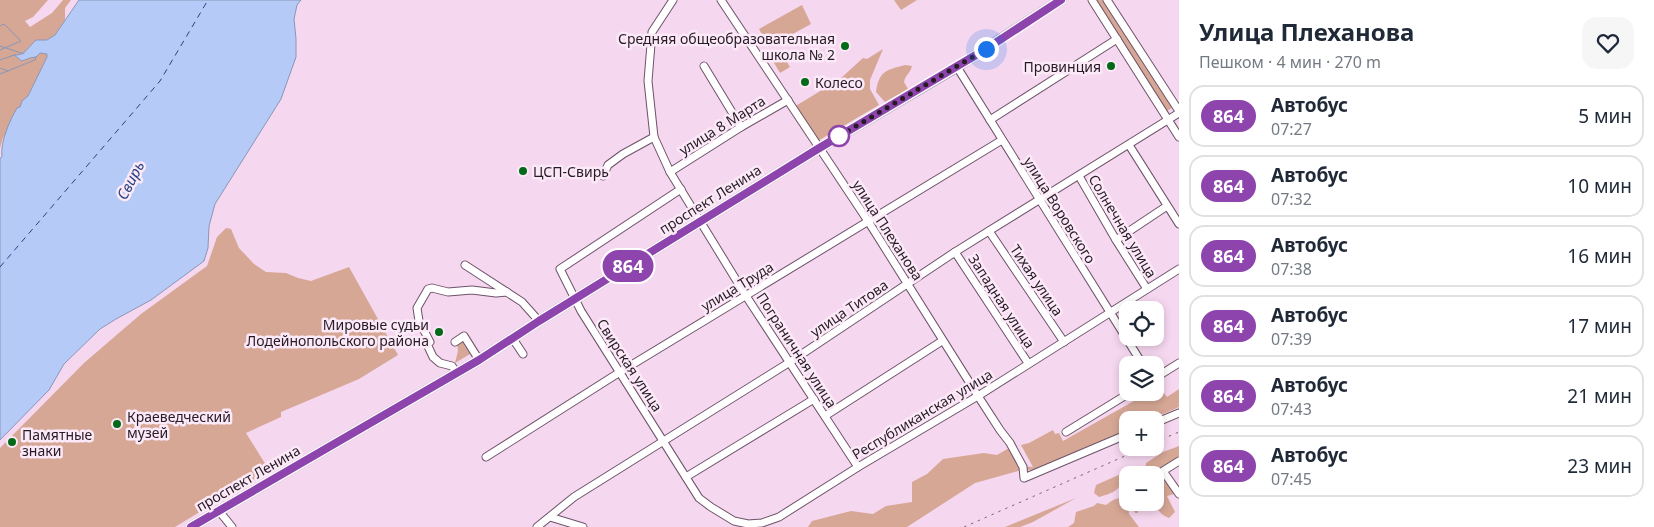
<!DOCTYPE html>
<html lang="ru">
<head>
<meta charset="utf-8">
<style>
  :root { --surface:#fff; --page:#f6f6f7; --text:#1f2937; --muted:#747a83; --line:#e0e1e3 }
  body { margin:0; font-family:"Noto Sans",sans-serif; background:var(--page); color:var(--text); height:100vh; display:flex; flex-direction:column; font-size:19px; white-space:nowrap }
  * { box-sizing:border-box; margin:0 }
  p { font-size:16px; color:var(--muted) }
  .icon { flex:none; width:28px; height:28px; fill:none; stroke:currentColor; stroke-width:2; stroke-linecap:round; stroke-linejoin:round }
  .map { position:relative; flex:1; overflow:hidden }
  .details { display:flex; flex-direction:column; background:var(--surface); width:475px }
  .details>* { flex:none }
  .badge { padding:0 10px; border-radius:16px; font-size:18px; line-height:32px }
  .tools { position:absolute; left:1119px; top:301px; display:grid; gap:10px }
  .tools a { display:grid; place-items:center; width:45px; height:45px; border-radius:10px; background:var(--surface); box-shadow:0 2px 8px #0003; font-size:25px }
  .you { position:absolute; width:25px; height:25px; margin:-12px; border:4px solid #fff; border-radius:50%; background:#1a73e8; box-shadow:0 0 0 8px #1a73e833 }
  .map>.badge { position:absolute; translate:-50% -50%; box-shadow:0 0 0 2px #fff }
  .round { display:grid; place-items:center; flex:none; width:52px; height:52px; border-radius:15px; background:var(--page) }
  .head { display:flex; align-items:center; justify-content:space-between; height:85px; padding:0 20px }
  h1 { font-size:24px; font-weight:700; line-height:38px }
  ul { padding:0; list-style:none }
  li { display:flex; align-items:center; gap:15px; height:62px; margin:0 10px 8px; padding:0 10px; border:2px solid var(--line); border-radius:15px }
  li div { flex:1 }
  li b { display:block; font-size:19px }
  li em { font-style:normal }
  li .badge { min-width:55px; font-weight:700; text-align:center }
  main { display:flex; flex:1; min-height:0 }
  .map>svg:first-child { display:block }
  .green { fill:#d6a795 }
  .water { fill:#b5caf6; stroke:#8a96b7 }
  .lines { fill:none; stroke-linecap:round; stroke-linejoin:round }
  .stream { stroke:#8a96b7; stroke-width:1 }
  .ferry { stroke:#284383; stroke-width:1; stroke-dasharray:6 5; stroke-linecap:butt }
  .minor-casing { stroke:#6d5368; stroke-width:9 }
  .major-casing { stroke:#9486aa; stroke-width:11 }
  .minor { stroke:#fff; stroke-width:7 }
  .major { stroke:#e2d9f7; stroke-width:9 }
  .rail { stroke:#796675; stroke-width:1; stroke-dasharray:2.5 5; stroke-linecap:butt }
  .line-casing { stroke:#fff; stroke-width:11 }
  .line { stroke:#8e44ad; stroke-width:8 }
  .walk { stroke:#261b24; stroke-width:5; stroke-dasharray:0 9 }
  .poi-dot { fill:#006a17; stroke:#fce9f8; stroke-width:2 }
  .stop-dot { fill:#fff; stroke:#8e44ad; stroke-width:2.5 }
  .labels { text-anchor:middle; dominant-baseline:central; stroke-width:5; stroke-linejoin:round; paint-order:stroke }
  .poi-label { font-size:14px; fill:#261b24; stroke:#fce9f8; text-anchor:start }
  .street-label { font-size:14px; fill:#261b24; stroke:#fce9f8 }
  .water-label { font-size:15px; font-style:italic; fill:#284383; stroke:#fce9f8 }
</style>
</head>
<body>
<main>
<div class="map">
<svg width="1179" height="527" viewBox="0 0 1179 527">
  <rect width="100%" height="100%" fill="#f6d7f0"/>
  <!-- green -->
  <g class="green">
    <path d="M0 0H48L33 17 25 21 30 27 52 13 63 0H71L65 8V20L55 35 47 40 29 47 24 54 15 56 22 61 30 58 36 57 40 53 47 54V57L28 96 22 101 20 107 3 138 0 148Z"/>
    <path d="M894 0H917L901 10Z"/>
    <path d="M1095 0H1106L1173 107 1166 112Z"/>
    <path d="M802 5 811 24 769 47 759 29Z"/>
    <path d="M883 49 870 80V89L879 105 816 142 794 107 840 79 863 58 867 59Z"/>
    <path d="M780 51 790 67 780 73 770 56Z"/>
    <path d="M905 65 912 66C910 74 905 75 904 82L908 89 885 102 876 92C879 71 886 70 905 65Z"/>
    <path d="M226 228 231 229 239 248 254 264 266 272 286 273 298 278 311 281 349 267 398 355 359 379 281 412V417L246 433 269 470 175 527H0V448L84 363 141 314 207 266 217 237Z"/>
    <path d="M462 340 464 345 470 354 455 363 458 351 457 343Z"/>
    <path d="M1156 388 1157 393H1164L1167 397 1179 389V407L1150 420H1128L1127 430 1038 469 1018 471 975 483 907 527H808L812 521 851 511 873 514 886 506 912 502V482L927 474 943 459 984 453 997 455 1009 448 1020 466 1033 467 1021 445 1029 443 1053 430 1055 434 1059 433 1063 441 1148 393 1155 392Z"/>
    <path d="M1179 446V456L1159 470 1148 472 1145 469 1146 463 1163 452Z"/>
    <path d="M1123 473C1123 490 1113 493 1099 497L1094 493 1096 485Z"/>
    <path d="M1161 477 1168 481 1175 488 1174 494 1167 496 1175 512 1169 518C1151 511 1155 495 1155 478Z"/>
    <path d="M1127 491 1128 502 1138 503V513H1135L1133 508 1128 504 1129 514 1139 527H1068L1074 523 1076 512 1094 506 1097 503 1106 505C1113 500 1117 497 1125 499L1122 494Z"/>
    <path d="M1076 498 1033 522 1020 527H1005Z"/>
  </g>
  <!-- water -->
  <path class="water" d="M79 0H301L297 5 294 19 296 39V57L281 99 215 204 209 226 208 248 204 261 151 300 116 319 100 329 64 364 49 390 0 440V159L2 156C0 142 10 120 17 108L20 107 22 101 28 96 47 57V54L40 53 36 57 30 58 22 61 14 55C25 56 28 47 36 40H47L55 35Z"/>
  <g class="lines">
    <!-- stream -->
    <g class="stream">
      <path d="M0 26 4 24 21 41 0 50"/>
      <path d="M0 46 24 54"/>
      <path d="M0 60 14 55"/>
      <path d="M0 68 8 71"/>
      <path d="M0 74 35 60 36 57"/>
    </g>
    <!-- ferry -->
    <path class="ferry" d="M0 267 160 81 208 0"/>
    <!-- minor casing -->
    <g class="minor-casing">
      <g id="minor">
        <path d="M673 0 652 32 648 81 654 137 670 172 746 296 858 467"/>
        <path d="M721 0 868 221 978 396 1000 430 1010 443 1023 467 1024 478 1128 434"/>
        <path d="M1092 0 1179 137"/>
        <path d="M1107 0 1179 111"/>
        <path d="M704 66 741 127"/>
        <path d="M957 67 1143 365"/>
        <path d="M990 120 1117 39"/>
        <path d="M1129 145 1179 224"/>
        <path d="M670 172 741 127 788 100"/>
        <path d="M603 176 608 165 623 154 654 137"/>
        <path d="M1079 176 1116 240 1147 289"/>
        <path d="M681 189 560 269 581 311 699 498 711 507 734 521 748 524 762 523 779 517 858 467 978 396 1179 269"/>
        <path d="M989 231 1064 342"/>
        <path d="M1116 240 1167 206"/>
        <path d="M955 252 1028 363"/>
        <path d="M465 265 522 302 539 321"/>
        <path d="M513 339 523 354"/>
        <path d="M455 342 464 336 479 360"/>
        <path d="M457 373 452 366 440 363 433 357 427 344 430 342 419 321 417 308 428 289 432 288 448 292 472 290 496 293 507 292"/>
        <path d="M1155 378 1179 363"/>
        <path d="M825 416 942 341"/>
        <path d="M1155 423 1179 413"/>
        <path d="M1066 432 1131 392"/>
        <path d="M486 457 620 372 1002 140"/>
        <path d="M1179 461 1163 471 1179 494"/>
        <path d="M686 477 814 399"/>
        <path d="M219 511 232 527"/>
        <path d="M550 517 583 527"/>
        <path d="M537 527 574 497 790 362 955 252 1179 113"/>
      </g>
    </g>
    <!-- major casing -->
    <g class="major-casing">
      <path id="major" d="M191 527 479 360 539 321 816 150 957 67 1061 0"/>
    </g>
    <!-- minor -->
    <use href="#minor" class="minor"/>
    <!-- major -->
    <use href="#major" class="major"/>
    <!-- rail -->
    <g class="rail">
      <path d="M1155 442 1179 432"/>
      <path d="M964 527 1143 448"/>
    </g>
  </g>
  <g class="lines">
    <!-- line casing -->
    <g class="line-casing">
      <path id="line" d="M191 527 479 360 539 321 816 150 986 49 1061 0"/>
    </g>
    <!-- line -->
    <use href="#line" class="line"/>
    <!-- walk -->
    <path class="walk" d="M839 136 836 138 986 49"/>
  </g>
  <!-- markers -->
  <g class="poi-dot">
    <circle cx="845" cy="46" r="5"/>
    <circle cx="1111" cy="66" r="5"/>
    <circle cx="805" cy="82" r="5"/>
    <circle cx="523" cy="171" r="5"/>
    <circle cx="439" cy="332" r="5"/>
    <circle cx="117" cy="424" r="5"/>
    <circle cx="12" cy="442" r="5"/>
  </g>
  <circle class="stop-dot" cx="839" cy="136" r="10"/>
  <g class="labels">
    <!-- poi labels -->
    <g class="poi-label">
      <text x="835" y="38" text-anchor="end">Средняя общеобразовательная<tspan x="835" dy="16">школа № 2</tspan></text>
      <text x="1101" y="66" text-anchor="end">Провинция</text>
      <text x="815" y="82">Колесо</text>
      <text x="533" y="171">ЦСП-Свирь</text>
      <text x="429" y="324" text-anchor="end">Мировые судьи<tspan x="429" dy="16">Лодейнопольского района</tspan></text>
      <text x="127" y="416">Краеведческий<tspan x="127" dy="16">музей</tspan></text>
      <text x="22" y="434">Памятные<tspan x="22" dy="16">знаки</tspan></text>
    </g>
    <!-- street labels -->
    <g class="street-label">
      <text transform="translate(722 125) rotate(-32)">улица 8 Марта</text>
      <text transform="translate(710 199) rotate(-32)">проспект Ленина</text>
      <text transform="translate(1060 210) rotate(58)">улица Воровского</text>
      <text transform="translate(1123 226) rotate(59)">Солнечная улица</text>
      <text transform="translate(888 230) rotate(57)">улица Плеханова</text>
      <text transform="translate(1037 280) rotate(56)">Тихая улица</text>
      <text transform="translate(737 286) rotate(-31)">улица Труда</text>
      <text transform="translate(1002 301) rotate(57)">Западная улица</text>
      <text transform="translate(849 308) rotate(-34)">улица Титова</text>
      <text transform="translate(797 350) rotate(57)">Пограничная улица</text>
      <text transform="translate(630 365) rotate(57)">Свирская улица</text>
      <text transform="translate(922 414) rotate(-31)">Республиканская улица</text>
      <text transform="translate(248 478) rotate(-30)">проспект Ленина</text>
    </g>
    <!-- water labels -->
    <g class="water-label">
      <text transform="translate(130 180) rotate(-62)">Свирь</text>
    </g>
  </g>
</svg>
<div class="tools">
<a><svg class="icon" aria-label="locate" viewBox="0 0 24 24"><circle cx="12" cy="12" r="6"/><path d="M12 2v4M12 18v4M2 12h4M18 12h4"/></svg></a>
<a><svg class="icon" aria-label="layers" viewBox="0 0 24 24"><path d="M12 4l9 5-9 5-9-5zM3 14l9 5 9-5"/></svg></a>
<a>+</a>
<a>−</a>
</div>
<div class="you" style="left:986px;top:49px"></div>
<b class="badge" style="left:628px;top:266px;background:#8e44ad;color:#fff">864</b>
</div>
<section class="details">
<div class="head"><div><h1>Улица Плеханова</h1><p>Пешком · 4 мин · 270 m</p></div><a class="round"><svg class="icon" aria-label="heart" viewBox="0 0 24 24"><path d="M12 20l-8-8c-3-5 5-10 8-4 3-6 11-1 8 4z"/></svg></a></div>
<ul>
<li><span class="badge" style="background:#8e44ad;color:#fff">864</span><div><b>Автобус</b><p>07:27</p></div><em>5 мин</em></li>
<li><span class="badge" style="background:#8e44ad;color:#fff">864</span><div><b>Автобус</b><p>07:32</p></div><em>10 мин</em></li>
<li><span class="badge" style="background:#8e44ad;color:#fff">864</span><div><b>Автобус</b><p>07:38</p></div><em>16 мин</em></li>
<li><span class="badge" style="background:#8e44ad;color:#fff">864</span><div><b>Автобус</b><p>07:39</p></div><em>17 мин</em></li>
<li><span class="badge" style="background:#8e44ad;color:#fff">864</span><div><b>Автобус</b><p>07:43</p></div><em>21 мин</em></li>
<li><span class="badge" style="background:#8e44ad;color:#fff">864</span><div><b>Автобус</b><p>07:45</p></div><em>23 мин</em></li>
</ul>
</section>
</main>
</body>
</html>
